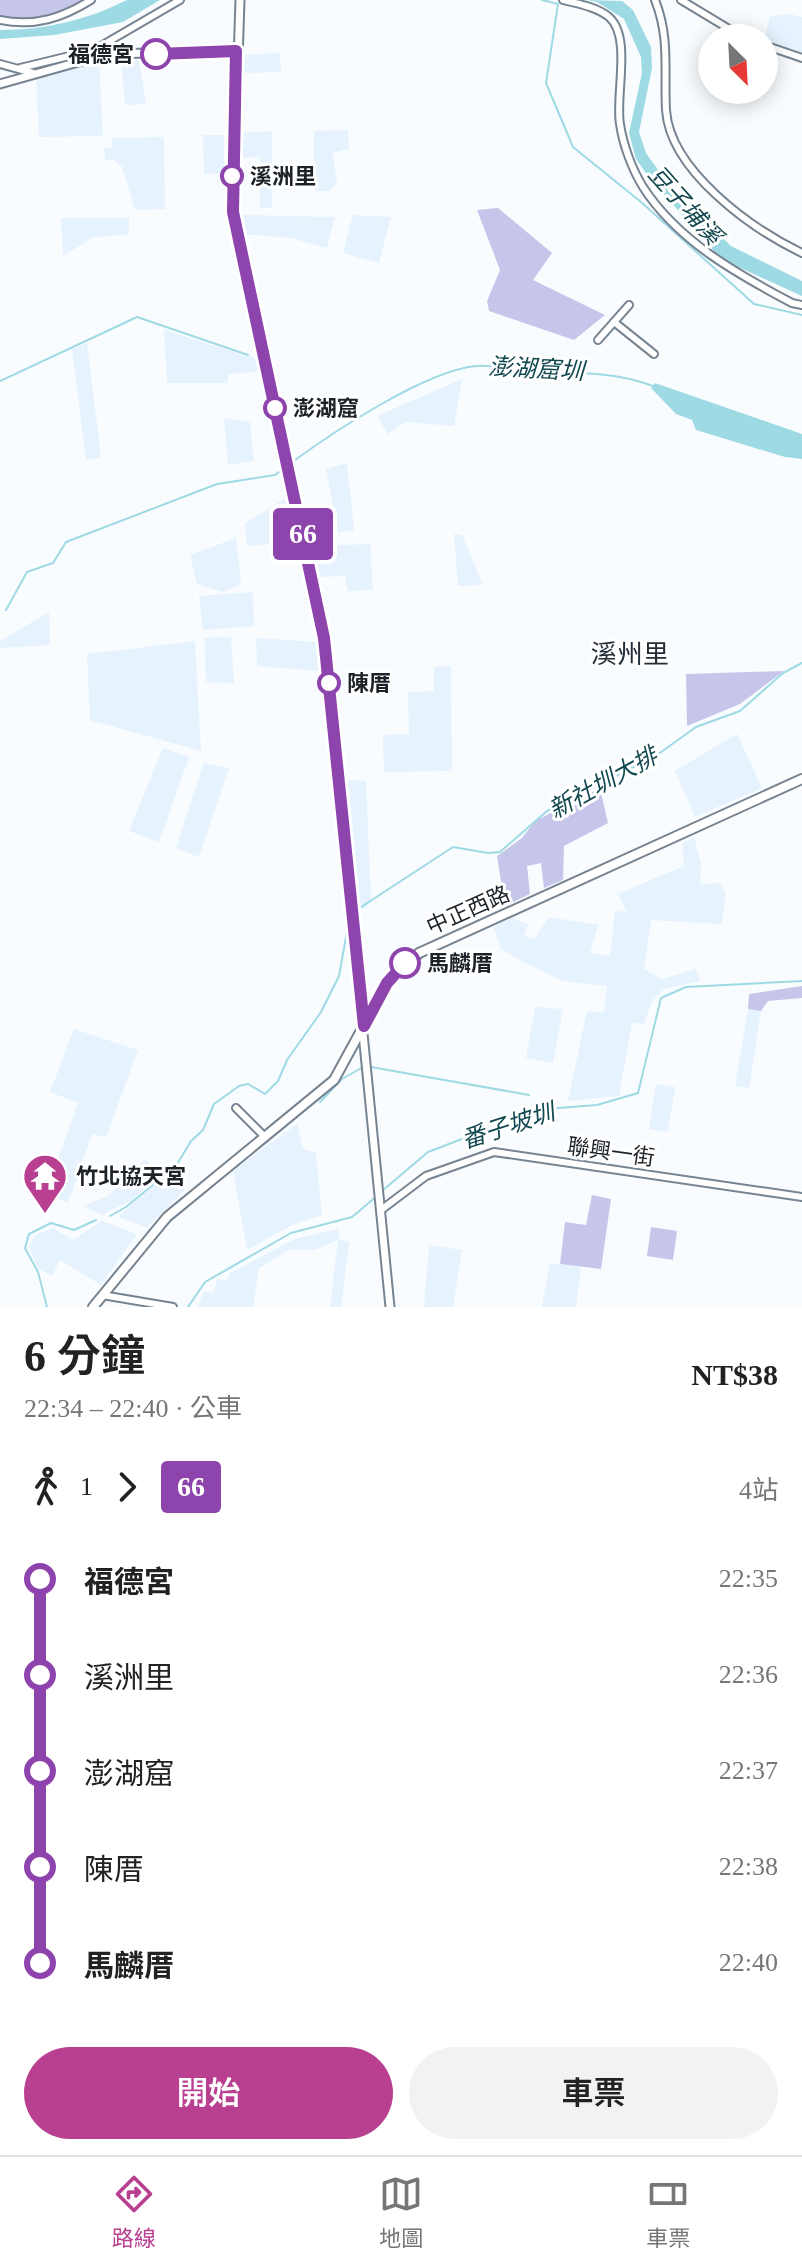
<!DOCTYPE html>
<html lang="zh-TW">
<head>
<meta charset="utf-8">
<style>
  :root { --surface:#fff; --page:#f2f2f2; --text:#222; --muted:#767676; --line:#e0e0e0; --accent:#b93f91 }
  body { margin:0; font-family:"Times New Roman","Noto Sans TC",serif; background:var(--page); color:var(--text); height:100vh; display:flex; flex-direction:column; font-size:30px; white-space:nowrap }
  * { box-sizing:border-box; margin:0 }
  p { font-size:26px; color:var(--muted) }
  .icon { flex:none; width:44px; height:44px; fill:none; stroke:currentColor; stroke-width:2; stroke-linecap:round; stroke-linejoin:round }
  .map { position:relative; height:1307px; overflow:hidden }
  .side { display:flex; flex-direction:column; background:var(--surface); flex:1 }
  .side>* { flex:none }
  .badge { padding:0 16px; border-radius:6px; font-size:28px; line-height:52px }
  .needle { width:52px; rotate:156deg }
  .buttons { position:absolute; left:698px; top:24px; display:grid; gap:16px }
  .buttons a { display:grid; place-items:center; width:80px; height:80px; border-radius:50%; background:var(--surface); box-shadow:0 4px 20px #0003; font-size:40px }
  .map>.badge { position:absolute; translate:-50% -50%; box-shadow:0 0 0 4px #fff }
  .legs { display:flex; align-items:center; gap:12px; height:88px; padding:0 24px; font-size:26px }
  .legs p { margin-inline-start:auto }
  .summary { display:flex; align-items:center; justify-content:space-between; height:136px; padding:0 24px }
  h1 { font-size:44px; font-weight:600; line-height:60px }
  .primary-button { display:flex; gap:16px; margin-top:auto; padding:16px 24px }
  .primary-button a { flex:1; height:92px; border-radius:48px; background:var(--accent); color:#fff; font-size:32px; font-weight:600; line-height:92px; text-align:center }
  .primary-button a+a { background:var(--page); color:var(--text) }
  ul { padding:0 24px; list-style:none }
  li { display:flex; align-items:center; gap:28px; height:96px; font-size:30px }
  li i { display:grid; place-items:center; width:12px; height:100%; margin:0 10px; background:currentColor }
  li i::after { content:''; width:20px; height:20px; margin:-10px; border:6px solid; border-radius:50%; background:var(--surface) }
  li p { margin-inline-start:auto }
  li:first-child i { background:linear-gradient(#0000 50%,currentColor 0) }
  li:last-child i { background:linear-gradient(currentColor 50%,#0000 0) }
  .dock { display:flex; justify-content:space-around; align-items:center; height:112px; border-top:2px solid var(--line); background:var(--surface); font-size:22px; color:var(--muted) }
  .dock a { display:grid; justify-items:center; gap:4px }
  .dock .on { color:var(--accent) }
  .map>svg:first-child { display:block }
  .built { fill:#e6f2fe }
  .green { fill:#c6c6ea }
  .water { fill:#9edae4 }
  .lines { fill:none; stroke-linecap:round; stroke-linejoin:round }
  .stream { stroke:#9edae4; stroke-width:2 }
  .minor-casing { stroke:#768491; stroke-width:10 }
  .tertiary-casing { stroke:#768491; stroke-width:11 }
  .secondary-casing { stroke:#768491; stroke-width:12 }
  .minor { stroke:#fff; stroke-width:6 }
  .tertiary { stroke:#fff; stroke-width:7 }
  .secondary { stroke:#fff; stroke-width:8 }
  .line-1-casing { stroke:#fff; stroke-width:18 }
  .line-1 { stroke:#8e44ad; stroke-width:12 }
  .stop-1-dot { fill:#fff; stroke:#8e44ad; stroke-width:4 }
  .labels { text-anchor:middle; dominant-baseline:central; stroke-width:6; stroke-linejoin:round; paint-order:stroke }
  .stop-label { font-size:22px; font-weight:bold; fill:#1c2227; stroke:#fff; text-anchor:start }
  .street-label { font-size:22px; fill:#1c2227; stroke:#fff }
  .poi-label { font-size:22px; font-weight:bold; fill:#1c2227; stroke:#fff; text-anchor:start }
  .water-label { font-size:24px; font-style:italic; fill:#124850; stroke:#fff }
  .quarter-label { font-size:26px; fill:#222d38; stroke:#fff }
</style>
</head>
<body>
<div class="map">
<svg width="802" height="1307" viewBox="0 0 802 1307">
  <rect width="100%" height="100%" fill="#f9fcff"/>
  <!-- built -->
  <g class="built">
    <path d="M789 14 802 17V54L764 41 770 16Z"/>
    <path d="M280 53 281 72 243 73 245 55Z"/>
    <path d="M121 60H139L146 104 125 105Z"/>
    <path d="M99 61 103 136 39 137 36 78Z"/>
    <path d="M348 130 349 149 333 153 337 183 329 191H314V131Z"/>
    <path d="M272 131V208H260V157L240 158V133Z"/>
    <path d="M203 135H224V173L204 174Z"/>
    <path d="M164 137 165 209 135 210 122 167 114 160H105L104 148H112V138Z"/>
    <path d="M239 215 335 217 327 248 291 238 241 234Z"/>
    <path d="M353 215 391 217 379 263 343 253Z"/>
    <path d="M61 218H129V234L92 238 63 256Z"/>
    <path d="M164 330 257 359V372L228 374V383H167Z"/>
    <path d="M87 343 101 457 86 460 72 349Z"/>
    <path d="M462 379 454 426 405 422 388 434 377 416Z"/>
    <path d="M224 418 250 422 254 461 228 465Z"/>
    <path d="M347 463 354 530 338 533 326 469Z"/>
    <path d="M287 497 295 542 247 546 245 523Z"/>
    <path d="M454 534 462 535 483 585 458 586Z"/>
    <path d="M236 538 241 584 223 592 197 584 190 555Z"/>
    <path d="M370 544 373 590 348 591 343 566 344 576 317 577 310 546Z"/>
    <path d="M253 592 254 626 203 630 199 596Z"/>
    <path d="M49 612 50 645 0 648V641Z"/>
    <path d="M231 637 234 683 206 682 205 638Z"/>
    <path d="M256 638 318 642 320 671 257 666Z"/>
    <path d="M195 641 201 751 90 720 87 654Z"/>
    <path d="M451 666 452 771 384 772 383 735 409 734 408 692 434 691V667Z"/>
    <path d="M737 734 762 788 695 817 675 771Z"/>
    <path d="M163 748 189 757 159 842 129 831Z"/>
    <path d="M204 763 229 768 199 857 176 848Z"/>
    <path d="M346 780 366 781 371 900 367 907 358 911Z"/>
    <path d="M694 837 701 864 700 884 721 883 726 895 721 924 651 920 644 969 662 979 696 969 700 981 664 989 652 1001 644 1024 632 1023 619 1096 568 1101 587 1011 604 1012 607 986 563 981 525 963 501 949 493 927 511 918 528 924 524 936 534 939 549 917 598 925 590 953 610 956 615 911 627 912 618 894 684 866 682 844Z"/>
    <path d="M535 1007 563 1009 553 1063 526 1058Z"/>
    <path d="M748 1009 761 1011 749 1088 735 1086Z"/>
    <path d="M74 1029 138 1050 106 1137 92 1134 68 1203 46 1193 78 1103 50 1092Z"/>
    <path d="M656 1084 675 1087 668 1132 649 1129Z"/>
    <path d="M297 1124 303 1149 316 1153 322 1215 292 1225 247 1250 233 1170Z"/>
    <path d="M145 1159 159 1175 132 1200 102 1215 83 1206 108 1196Z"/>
    <path d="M170 1172 185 1190 147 1227 118 1217Z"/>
    <path d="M102 1221 137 1234 101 1285 60 1260 52 1276 38 1269 29 1246 35 1235 53 1228 73 1240Z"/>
    <path d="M338 1229 340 1240 349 1242 341 1307H330L338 1240 315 1250H289L259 1268 253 1307H198L203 1292 214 1293 217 1279 227 1280 230 1273 295 1239Z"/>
    <path d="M429 1245 462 1250 453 1307H424Z"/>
    <path d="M550 1263 581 1267 576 1307H542Z"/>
  </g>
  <!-- green -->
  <g class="green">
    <path d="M0 0H85C56 18 33 20 0 17Z"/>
    <path d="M498 208 552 253 533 280 605 315 574 340 489 311 487 301 500 270 477 210Z"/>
    <path d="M784 671 740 704 687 726 686 674Z"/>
    <path d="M600 788 608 823 564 846 563 880 544 888 541 863 527 866 530 894 505 906 497 856 522 838 535 821Z"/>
    <path d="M802 986V998L768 1001 761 1011 748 1009 749 994Z"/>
    <path d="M592 1195 611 1199 601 1269 560 1264 565 1222 586 1225Z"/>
    <path d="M651 1227 677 1231 673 1260 647 1256Z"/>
  </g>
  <!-- water -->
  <g class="water">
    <path d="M127 0H160L123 22 54 35 0 39V30C45 30 87 20 127 0Z"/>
    <path d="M586 0 622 1 633 10 651 47 652 68 639 132 646 153 670 187 731 246 802 281V296L721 259 648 176 636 159 629 133 642 73 641 57 624 19 597 2Z"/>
    <path d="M655 383 802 434V459L785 457 696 430 692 420 676 414 651 388Z"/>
  </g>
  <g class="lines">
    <!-- stream -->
    <g class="stream">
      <path d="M542 0 558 4 546 83 573 147 641 202 754 304 802 315"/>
      <path d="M0 381 137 317 248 355"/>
      <path d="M291 463C333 432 425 371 476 366 497 364 517 373 537 373 578 373 614 371 653 386"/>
      <path d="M6 610 27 572 53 563 66 542 217 484 275 475 286 467"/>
      <path d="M355 911 453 847 488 853 500 852 547 811 657 755 696 727 740 711 783 673 802 663"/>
      <path d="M371 1067 529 1095"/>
      <path d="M320 1102 342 1079 363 1067"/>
      <path d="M382 1191 428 1152 467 1137 558 1108 597 1105 638 1093 661 998 686 987 802 981"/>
      <path d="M110 1216 126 1207 176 1166 191 1141 203 1130 214 1104 239 1086 248 1084 265 1094 278 1081 287 1060 321 1012 339 976 350 915"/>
      <path d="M47 1307 38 1272 25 1248 29 1234 51 1223 74 1230 96 1220"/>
      <path d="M188 1307 205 1282 291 1233 352 1217 377 1196"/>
    </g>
    <!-- minor casing -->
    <g class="minor-casing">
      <g id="minor">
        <path d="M563 0C579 4 597 7 609 17 632 37 615 95 620 124 623 145 632 169 643 187 678 241 737 274 792 303L802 305"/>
        <path d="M655 0C670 37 664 71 666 110 670 171 752 229 802 253"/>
        <path d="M681 0 744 38"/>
        <path d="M0 20C35 27 62 18 91 0"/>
        <path d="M764 45 802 58"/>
        <path d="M0 64 33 73"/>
        <path d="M20 68 94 50 180 0"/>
        <path d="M629 305 614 322 654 354"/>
        <path d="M598 340 614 322"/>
        <path d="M236 1108 265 1137"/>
        <path d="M381 1210 426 1176 494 1152 802 1197"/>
        <path d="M102 1295 173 1307"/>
      </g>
    </g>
    <!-- tertiary casing -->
    <g class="tertiary-casing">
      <g id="tertiary">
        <path d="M240 0 233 212 324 638 390 1307"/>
        <path d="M0 84 107 54 236 51"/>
      </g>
    </g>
    <!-- secondary casing -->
    <g class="secondary-casing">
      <path id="secondary" d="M93 1307 167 1217 334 1080 387 983 419 953 802 779"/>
    </g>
    <!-- minor -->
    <use href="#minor" class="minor"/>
    <!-- tertiary -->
    <use href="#tertiary" class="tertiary"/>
    <!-- secondary -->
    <use href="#secondary" class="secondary"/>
  </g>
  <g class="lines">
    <!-- line-1 casing -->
    <g class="line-1-casing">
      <path id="line-1" d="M156 54 236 51 233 212 324 638 364 1026 387 983 405 963"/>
    </g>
    <!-- line-1 -->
    <use href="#line-1" class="line-1"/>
  </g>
  <!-- icons -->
  <defs>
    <g id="temple-pin" transform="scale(2.3)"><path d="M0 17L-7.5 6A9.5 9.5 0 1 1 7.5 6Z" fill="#b93f91" stroke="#fff"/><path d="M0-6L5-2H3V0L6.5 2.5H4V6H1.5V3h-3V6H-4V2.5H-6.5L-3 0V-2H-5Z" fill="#fff"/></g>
  </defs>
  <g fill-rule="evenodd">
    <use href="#temple-pin" x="45" y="1176"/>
  </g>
  <!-- markers -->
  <g class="stop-1-dot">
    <circle cx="156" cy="54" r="14"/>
    <circle cx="232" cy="176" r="10"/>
    <circle cx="275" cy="408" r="10"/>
    <circle cx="329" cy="683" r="10"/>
    <circle cx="405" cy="963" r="14"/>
  </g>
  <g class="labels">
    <!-- stop labels -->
    <g class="stop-label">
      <text x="134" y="54" text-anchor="end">福德宮</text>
      <text x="250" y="176">溪洲里</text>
      <text x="293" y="408">澎湖窟</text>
      <text x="347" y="683">陳厝</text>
      <text x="427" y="963">馬麟厝</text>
    </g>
    <!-- street labels -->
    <g class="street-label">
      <text transform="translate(468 910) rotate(-24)">中正西路</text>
      <text transform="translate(611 1152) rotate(8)">聯興一街</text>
    </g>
    <!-- poi labels -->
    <g class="poi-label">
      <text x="76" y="1176">竹北協天宮</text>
    </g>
    <!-- water labels -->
    <g class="water-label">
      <text transform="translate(685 205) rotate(48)">豆子埔溪</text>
      <text transform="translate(536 369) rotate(3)">澎湖窟圳</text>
      <text transform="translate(603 783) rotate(-29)">新社圳大排</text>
      <text transform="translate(508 1126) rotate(-18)">番子坡圳</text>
    </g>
    <!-- quarter labels -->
    <g class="quarter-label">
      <text x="630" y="654">溪州里</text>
    </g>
  </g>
</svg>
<div class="buttons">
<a><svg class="needle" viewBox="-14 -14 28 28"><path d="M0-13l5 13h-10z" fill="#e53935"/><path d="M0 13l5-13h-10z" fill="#767676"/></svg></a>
</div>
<b class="badge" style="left:303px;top:534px;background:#8e44ad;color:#fff">66</b>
</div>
<section class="side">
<div class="summary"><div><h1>6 分鐘</h1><p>22:34 – 22:40 · 公車</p></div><b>NT$38</b></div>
<div class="legs"><svg class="icon" aria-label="walk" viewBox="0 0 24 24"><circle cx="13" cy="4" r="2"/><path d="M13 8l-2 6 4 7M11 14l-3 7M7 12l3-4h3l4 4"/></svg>1<svg class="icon" aria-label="forward" viewBox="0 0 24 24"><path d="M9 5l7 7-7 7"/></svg><b class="badge" style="background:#8e44ad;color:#fff">66</b><p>4站</p></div>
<ul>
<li><i style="color:#8e44ad"></i><b>福德宮</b><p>22:35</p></li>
<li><i style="color:#8e44ad"></i><span>溪洲里</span><p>22:36</p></li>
<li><i style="color:#8e44ad"></i><span>澎湖窟</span><p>22:37</p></li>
<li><i style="color:#8e44ad"></i><span>陳厝</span><p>22:38</p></li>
<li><i style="color:#8e44ad"></i><b>馬麟厝</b><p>22:40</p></li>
</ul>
<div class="primary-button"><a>開始</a><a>車票</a></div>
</section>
<nav class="dock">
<a class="on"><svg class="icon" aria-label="directions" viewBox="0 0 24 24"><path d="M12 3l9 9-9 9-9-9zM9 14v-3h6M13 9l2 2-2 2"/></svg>路線</a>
<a><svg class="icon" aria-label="map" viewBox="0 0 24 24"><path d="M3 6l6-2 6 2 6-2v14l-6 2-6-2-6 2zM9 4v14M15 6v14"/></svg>地圖</a>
<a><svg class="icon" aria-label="tickets" viewBox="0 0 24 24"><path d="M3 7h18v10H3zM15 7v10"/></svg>車票</a>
</nav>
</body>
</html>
